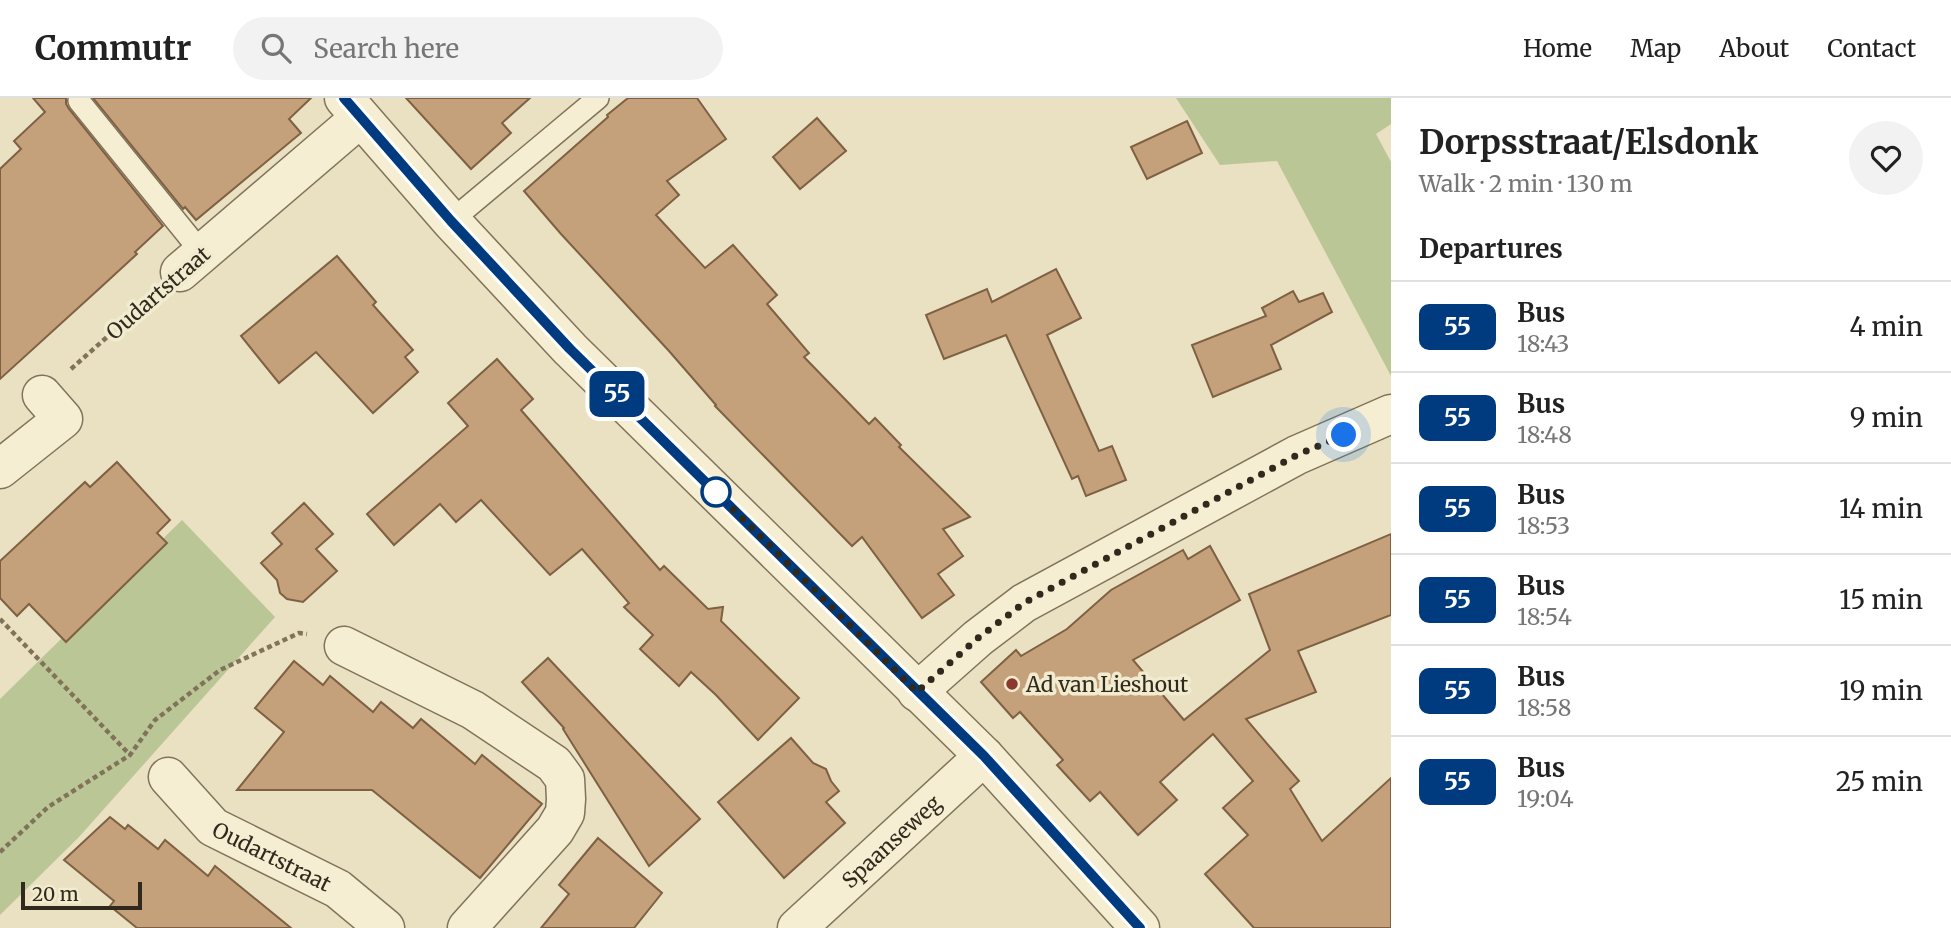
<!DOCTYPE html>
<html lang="en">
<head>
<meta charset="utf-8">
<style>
  :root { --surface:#fff; --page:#f2f2f2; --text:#222; --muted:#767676; --line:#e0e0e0 }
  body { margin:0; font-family:Merriweather,serif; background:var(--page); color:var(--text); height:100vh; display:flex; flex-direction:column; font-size:26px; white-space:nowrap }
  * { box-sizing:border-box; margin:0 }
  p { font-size:23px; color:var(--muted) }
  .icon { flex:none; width:38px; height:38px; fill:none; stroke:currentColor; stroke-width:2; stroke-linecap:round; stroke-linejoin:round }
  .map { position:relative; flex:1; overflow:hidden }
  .panel { display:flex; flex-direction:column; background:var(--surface); width:560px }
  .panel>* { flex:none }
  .badge { padding:0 14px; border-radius:10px; font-size:24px; line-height:46px }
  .scale { position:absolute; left:21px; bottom:18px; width:121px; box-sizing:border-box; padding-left:7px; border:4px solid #32291d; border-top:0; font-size:19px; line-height:24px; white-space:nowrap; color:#32291d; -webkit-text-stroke:5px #f1ebcf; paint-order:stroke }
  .you { position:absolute; width:35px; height:35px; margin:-18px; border:5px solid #fff; border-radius:50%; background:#1a73e8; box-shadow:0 0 0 10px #1a73e833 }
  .map>.badge { position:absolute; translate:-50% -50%; box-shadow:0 0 0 4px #fff }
  h2 { padding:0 28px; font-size:26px; line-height:63px }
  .round { display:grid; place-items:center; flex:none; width:74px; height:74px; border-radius:37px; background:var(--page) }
  .headline { display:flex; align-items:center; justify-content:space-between; height:119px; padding:0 28px }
  h1 { font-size:33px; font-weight:700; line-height:52px }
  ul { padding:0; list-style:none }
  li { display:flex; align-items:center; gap:21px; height:91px; padding:0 28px; border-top:2px solid var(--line) }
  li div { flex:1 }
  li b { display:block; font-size:26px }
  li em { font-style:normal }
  li .badge { min-width:77px; font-weight:700; text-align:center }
  header { display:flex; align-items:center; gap:42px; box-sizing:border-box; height:98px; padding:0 35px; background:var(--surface); border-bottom:2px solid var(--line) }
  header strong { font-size:33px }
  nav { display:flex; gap:38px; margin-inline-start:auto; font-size:24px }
  .search { width:490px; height:63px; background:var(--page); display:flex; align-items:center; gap:18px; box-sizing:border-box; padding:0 24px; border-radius:38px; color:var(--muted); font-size:26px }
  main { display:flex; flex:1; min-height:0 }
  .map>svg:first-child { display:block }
  .green { fill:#bbc696 }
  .building { fill:#c4a17a; stroke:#7e6042; stroke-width:2 }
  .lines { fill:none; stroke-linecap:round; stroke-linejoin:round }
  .service-casing { stroke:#81735a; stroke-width:24 }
  .minor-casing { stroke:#81735a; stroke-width:41 }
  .tertiary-casing { stroke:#81735a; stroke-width:41 }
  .path { stroke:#81735a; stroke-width:4.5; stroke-dasharray:5 3.5; stroke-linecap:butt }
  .service { stroke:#f5eed3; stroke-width:21 }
  .minor { stroke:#f5eed3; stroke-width:38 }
  .tertiary { stroke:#f5eed3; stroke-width:38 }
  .line-casing { stroke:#fff; stroke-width:16 }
  .line { stroke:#003b80; stroke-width:10 }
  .walk { stroke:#32291d; stroke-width:7; stroke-dasharray:0 12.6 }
  .stop-dot { fill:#fff; stroke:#003b80; stroke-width:3.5 }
  .poi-dot { fill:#8b382f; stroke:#f1ebcf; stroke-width:2.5 }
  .labels { text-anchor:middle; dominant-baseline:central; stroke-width:7; stroke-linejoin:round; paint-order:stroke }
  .street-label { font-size:21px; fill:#32291d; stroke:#f1ebcf }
  .poi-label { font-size:21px; fill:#32291d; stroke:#f1ebcf; text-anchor:start }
</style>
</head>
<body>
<header>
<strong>Commutr</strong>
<div class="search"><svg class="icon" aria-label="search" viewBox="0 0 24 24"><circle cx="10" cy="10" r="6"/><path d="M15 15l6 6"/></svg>Search here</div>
<nav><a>Home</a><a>Map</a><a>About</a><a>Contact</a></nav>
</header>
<main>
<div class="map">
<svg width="1391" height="830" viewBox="0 0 1391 830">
  <rect width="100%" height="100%" fill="#e9e1c1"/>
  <!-- green -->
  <g class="green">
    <path d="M1176 0H1391V26L1376 36 1391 64V278L1277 63 1220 67Z"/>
    <path d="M182 422 275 519 79 739 0 817V601Z"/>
  </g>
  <!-- building -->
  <g class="building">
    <path d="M33 0H66V6L69 11 163 128 135 154 137 156 100 190 0 281V71L21 51 14 43 45 14Z"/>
    <path d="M93 0H311L289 21 301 35 196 122 185 109 183 111Z"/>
    <path d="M406 0H530L502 25 511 35 471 71Z"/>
    <path d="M628 0H697L726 41 667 83 679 97 656 117 705 170 733 147 777 197 767 206 809 255 804 259 869 326 875 320 901 347 899 349 970 419 943 431 963 458 938 476 954 497 922 520 862 439 852 448 715 308 716 307 669 253 561 136 524 93 608 19 607 17Z"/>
    <path d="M817 20 846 53 800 91 773 59Z"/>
    <path d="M1187 23 1202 55 1147 81 1131 49Z"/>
    <path d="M337 158 376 204 373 207 413 252 405 259 418 274 373 315 316 254 279 285 241 238Z"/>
    <path d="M1056 171 1081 220 1047 237 1099 353 1112 348 1126 382 1086 398 1078 378 1072 381 1006 237 944 261 926 217 987 191 992 204Z"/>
    <path d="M1293 193 1299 204 1323 195 1332 214 1271 247 1281 271 1213 299 1192 247 1266 218 1262 210Z"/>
    <path d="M497 261 533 301 521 312 660 472 664 468 708 511 723 509 721 523 799 600 758 642 716 597 691 574 679 588 640 551 653 537 624 509 629 505 582 451 550 477 481 402 456 424 440 406 394 447 367 416 468 328 448 305Z"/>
    <path d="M117 364 170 422 157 435 167 445 66 544 29 506 17 518 0 500V463L85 384 90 389Z"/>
    <path d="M304 405 333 436 316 451 337 473 303 504 287 501 280 495 277 482 261 465 282 446 272 435Z"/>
    <path d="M1391 436V517L1298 553 1316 594 1246 621 1299 683 1290 691 1322 743 1391 680V830H1254L1205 776 1248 737 1223 710 1253 683 1213 636 1160 684 1177 702 1138 737 1100 694 1090 703 1057 667 1063 662 1020 614 1013 620 981 584 1016 552 1021 558 1067 531 1111 492 1183 452 1188 461 1210 448 1240 502 1133 562 1184 622 1270 552 1249 496Z"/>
    <path d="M548 560 700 721 649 768 563 631 564 630 522 584Z"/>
    <path d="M294 563 323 587 330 578 373 614 381 604 413 630 421 621 475 666 482 657 542 706 480 780 372 692H237L284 634 255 610Z"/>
    <path d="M791 640 813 665 826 671 831 683 839 693 826 704 845 725 784 780 718 704Z"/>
    <path d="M110 719 125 731 128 727 158 751 165 742 208 778 215 768 291 830H137L110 808 114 803 64 762Z"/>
    <path d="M598 740 662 795 634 830H541L569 796 559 787Z"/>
  </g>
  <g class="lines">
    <!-- service casing -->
    <g class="service-casing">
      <g id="service">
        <path d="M79 3 202 155"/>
        <path d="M451 123 598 0"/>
      </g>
    </g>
    <!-- minor casing -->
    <g class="minor-casing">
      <g id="minor">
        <path d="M180 174 360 20"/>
        <path d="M0 371 63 321 42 297"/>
        <path d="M344 548 473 612 554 666 565 681 566 701 565 715 555 732 467 830"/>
        <path d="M917 594 978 540 1024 505 1297 357 1391 316"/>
        <path id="s1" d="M168 679 213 729 338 791 385 830"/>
        <path id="s2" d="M797 830 984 658"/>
      </g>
    </g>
    <!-- tertiary casing -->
    <g class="tertiary-casing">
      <path id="tertiary" d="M344 0 451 123 570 251 984 658 1140 830"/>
    </g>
    <!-- path -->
    <g class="path">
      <path d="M71 271 151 200"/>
      <path d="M0 521 130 657"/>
      <path d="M0 754 48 709 130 657 155 622 220 572 299 535 307 536"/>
    </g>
    <!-- service -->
    <use href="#service" class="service"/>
    <!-- minor -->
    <use href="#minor" class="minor"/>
    <!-- tertiary -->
    <use href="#tertiary" class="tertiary"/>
  </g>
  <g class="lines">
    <!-- line casing -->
    <g class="line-casing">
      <path id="line" d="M344 0 451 123 570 251 984 658 1140 830"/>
    </g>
    <!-- line -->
    <use href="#line" class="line"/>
    <!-- walk -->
    <path class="walk" d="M716 394 917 594 978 540 1024 505 1297 357 1344 337"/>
  </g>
  <!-- markers -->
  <circle class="stop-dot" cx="716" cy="394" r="14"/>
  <circle class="poi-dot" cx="1012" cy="586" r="7"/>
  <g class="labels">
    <!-- street labels -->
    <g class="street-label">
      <text transform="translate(158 195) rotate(-41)">Oudartstraat</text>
      <text stroke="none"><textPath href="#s2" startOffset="128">Spaanseweg</textPath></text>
      <text stroke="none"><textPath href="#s1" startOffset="133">Oudartstraat</textPath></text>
    </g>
    <!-- poi labels -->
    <g class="poi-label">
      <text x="1026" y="586">Ad van Lieshout</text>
    </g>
  </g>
</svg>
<div class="scale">20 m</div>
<div class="you" style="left:1344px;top:337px"></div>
<b class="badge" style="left:617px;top:296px;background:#003b80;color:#fff">55</b>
</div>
<section class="panel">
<div class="headline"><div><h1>Dorpsstraat/Elsdonk</h1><p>Walk · 2 min · 130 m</p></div><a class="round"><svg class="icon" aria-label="heart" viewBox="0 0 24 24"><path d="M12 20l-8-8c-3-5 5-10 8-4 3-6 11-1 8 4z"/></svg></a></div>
<h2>Departures</h2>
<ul>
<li><span class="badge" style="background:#003b80;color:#fff">55</span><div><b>Bus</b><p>18:43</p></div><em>4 min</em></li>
<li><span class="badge" style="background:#003b80;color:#fff">55</span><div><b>Bus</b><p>18:48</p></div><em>9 min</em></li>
<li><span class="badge" style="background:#003b80;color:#fff">55</span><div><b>Bus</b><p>18:53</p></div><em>14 min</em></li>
<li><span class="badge" style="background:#003b80;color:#fff">55</span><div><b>Bus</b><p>18:54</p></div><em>15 min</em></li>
<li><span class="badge" style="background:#003b80;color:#fff">55</span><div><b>Bus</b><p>18:58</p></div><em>19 min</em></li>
<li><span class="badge" style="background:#003b80;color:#fff">55</span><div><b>Bus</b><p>19:04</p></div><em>25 min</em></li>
</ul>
</section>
</main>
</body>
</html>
